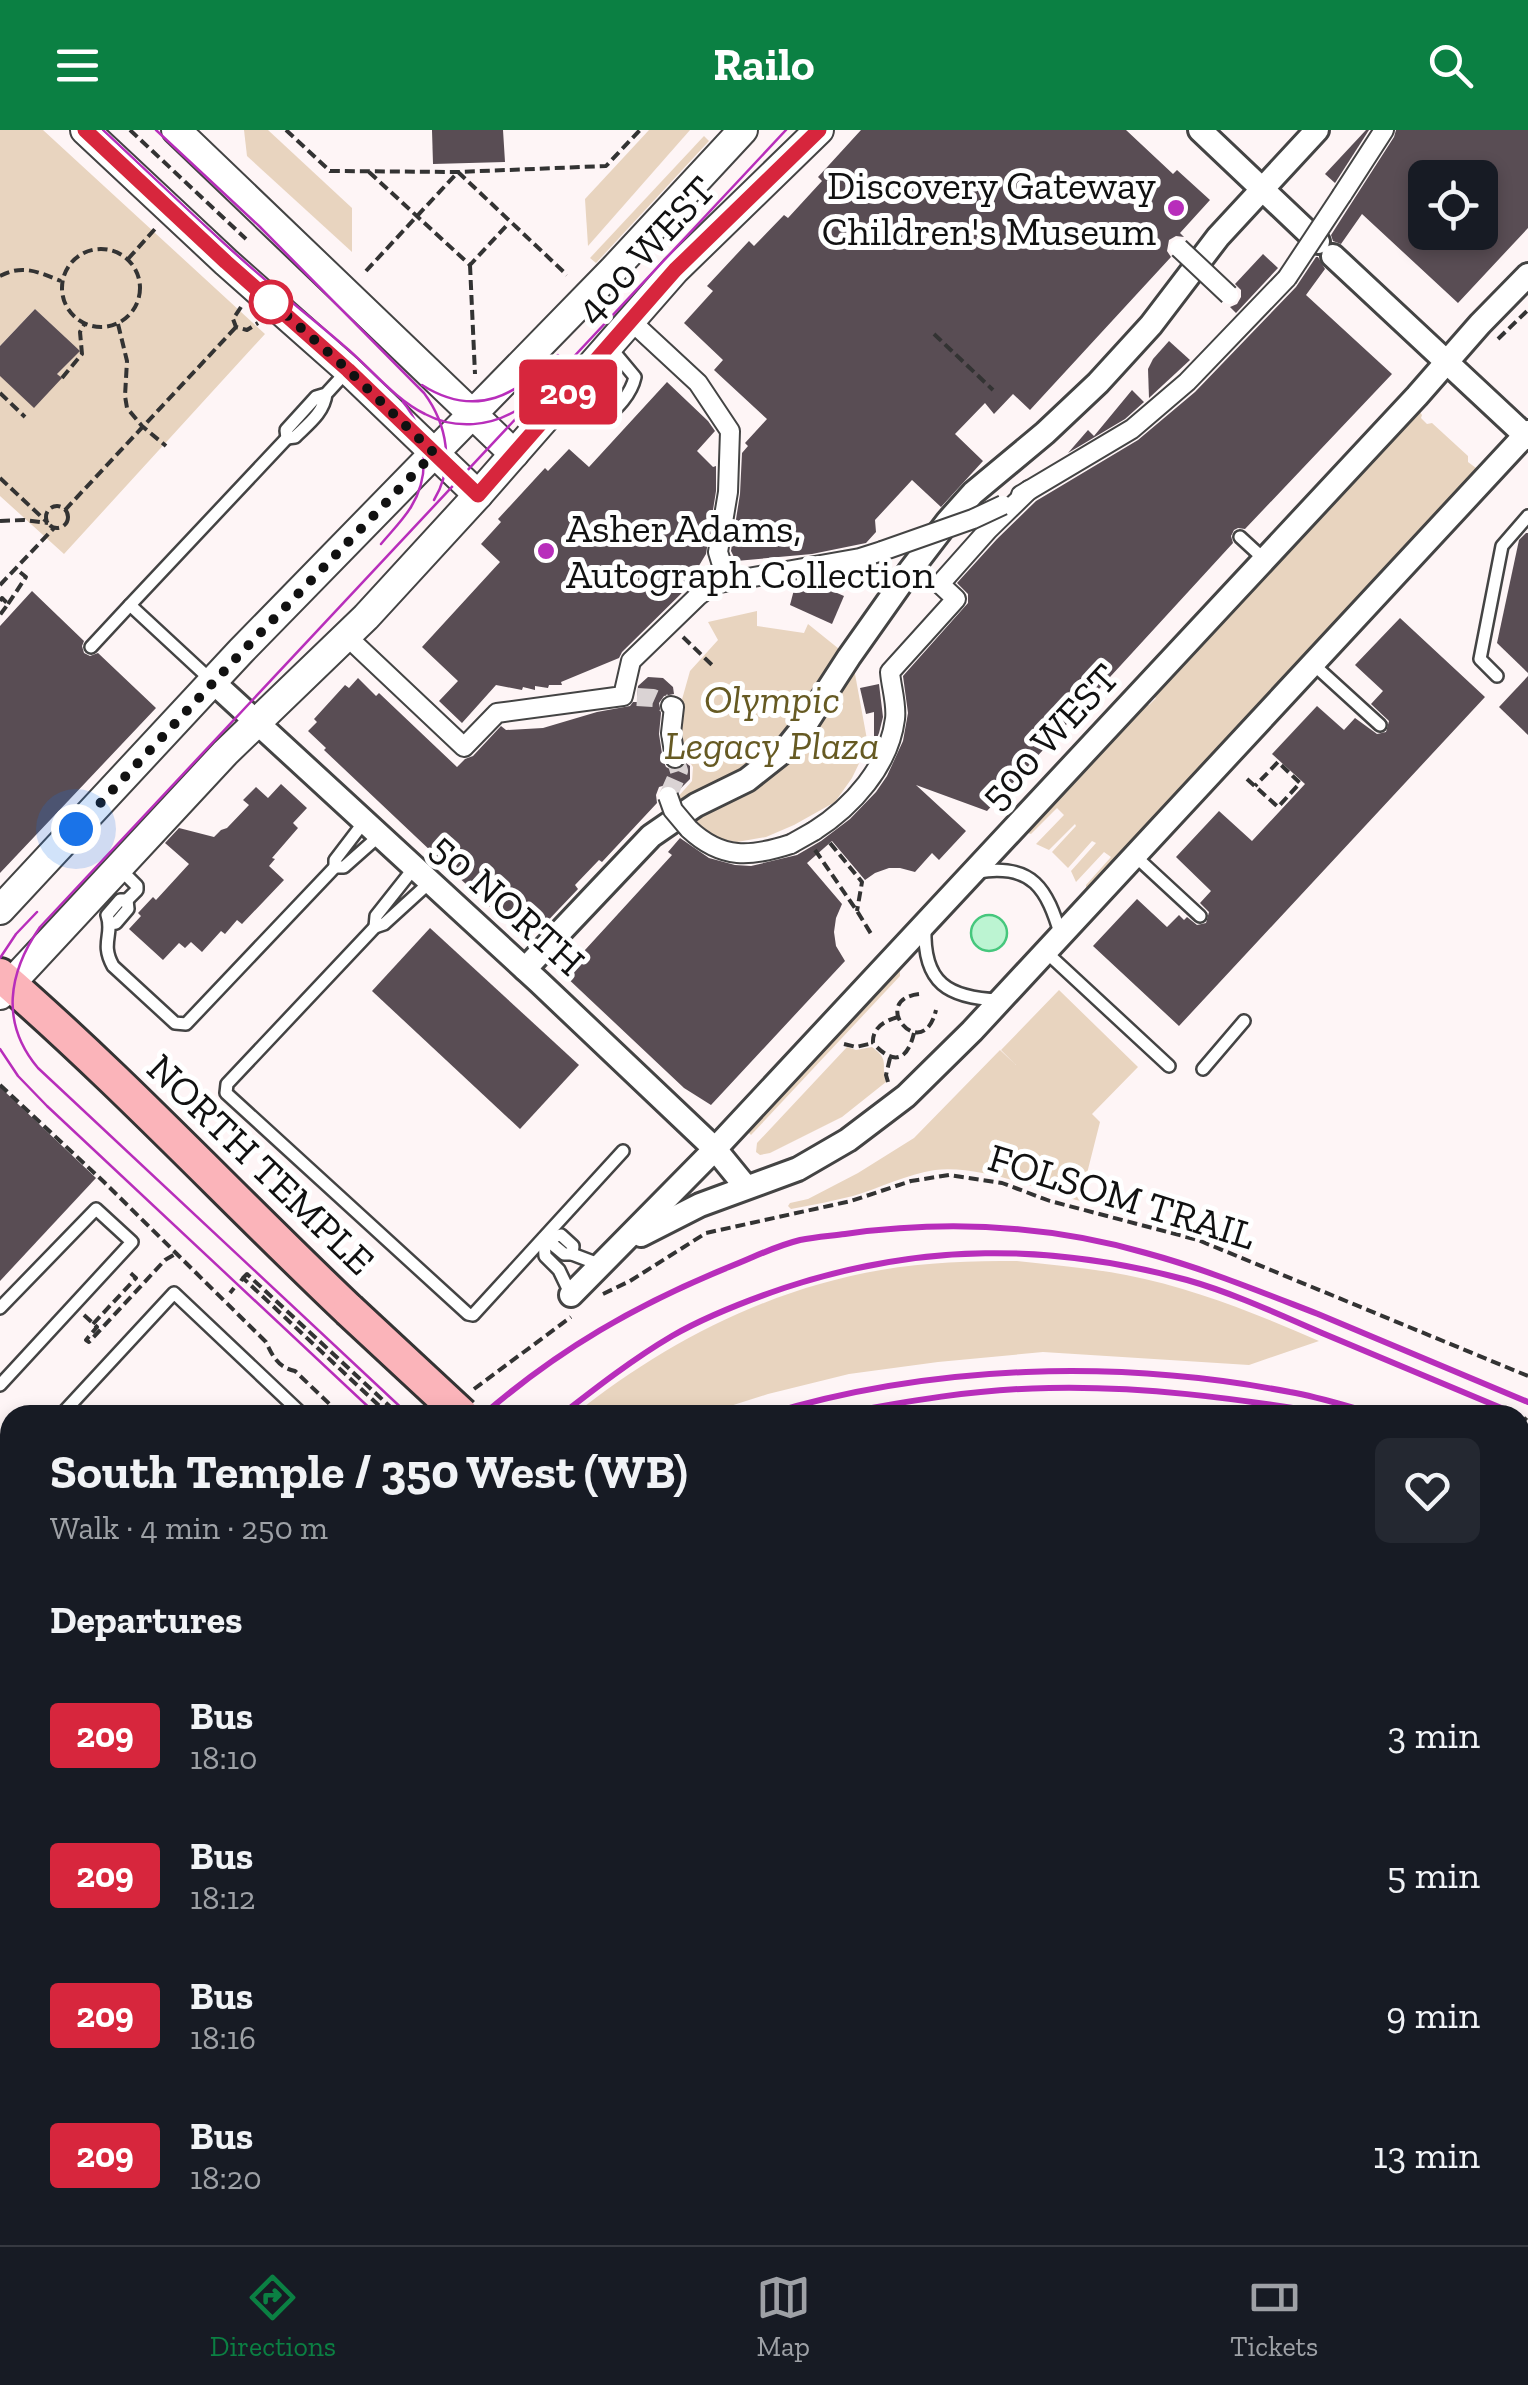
<!DOCTYPE html>
<html lang="en">
<head>
<meta charset="utf-8">
<style>
  :root { --surface:#171b24; --page:#242831; --text:#f1f3f6; --muted:#9ea1a6; --line:#363941; --accent:#0b8043 }
  body { margin:0; font-family:"Zilla Slab",serif; background:var(--page); color:var(--text); height:100vh; display:flex; flex-direction:column; font-size:38px; white-space:nowrap }
  * { box-sizing:border-box; margin:0 }
  p { font-size:32px; color:var(--muted) }
  .icon { flex:none; width:55px; height:55px; fill:none; stroke:currentColor; stroke-width:2; stroke-linecap:round; stroke-linejoin:round }
  .map { position:relative; flex:1; overflow:hidden }
  .drawer { position:absolute; left:0px; top:1275px; width:1530px; height:840px; display:flex; flex-direction:column; background:var(--surface); border-radius:30px 30px 0 0; box-shadow:0 5px 15px #0003 }
  .drawer>* { flex:none }
  .badge { padding:0 20px; border-radius:8px; font-size:35px; line-height:65px }
  .fabs { position:absolute; left:1408px; top:30px; display:grid; gap:20px }
  .fabs a { display:grid; place-items:center; width:90px; height:90px; border-radius:15px; background:var(--surface); box-shadow:0 5px 15px #0003; font-size:50px }
  .you { position:absolute; width:50px; height:50px; margin:-25px; border:8px solid #fff; border-radius:50%; background:#1a73e8; box-shadow:0 0 0 15px #1a73e833 }
  .map>.badge { position:absolute; translate:-50% -50%; box-shadow:0 0 0 5px #fff }
  h2 { padding:0 50px; font-size:38px; line-height:90px }
  .round { display:grid; place-items:center; flex:none; width:105px; height:105px; border-radius:15px; background:var(--page) }
  .summary { display:flex; align-items:center; justify-content:space-between; height:170px; padding:0 50px }
  h1 { font-size:48px; font-weight:700; line-height:75px }
  ul { padding:0; list-style:none }
  li { display:flex; align-items:center; gap:30px; height:140px; padding:0 50px }
  li div { flex:1 }
  li b { display:block; font-size:38px }
  li em { font-style:normal }
  li .badge { min-width:110px; font-weight:700; text-align:center }
  header { display:flex; justify-content:space-between; align-items:center; height:130px; padding:0 50px; background:var(--accent); color:#fff; font-size:45px; font-weight:700 }
  .menu { display:flex; justify-content:space-around; align-items:center; height:140px; border-top:2px solid var(--line); background:var(--surface); font-size:28px; color:var(--muted) }
  .menu a { display:grid; justify-items:center; gap:5px }
  .menu .on { color:var(--accent) }
  .map>svg:first-child { display:block }
  .green { fill:#e8d4bf }
  .water { fill:#bcf4d2; stroke:#46c77d; stroke-width:2.5 }
  .building { fill:#594d54; fill-rule:evenodd }
  .lines { fill:none; stroke-linecap:round; stroke-linejoin:round }
  .pedestrian-tunnel { stroke:#dad3d4; stroke-width:18; stroke-dasharray:18 9; stroke-linecap:butt }
  .service-casing { stroke:#444; stroke-width:16 }
  .pedestrian-casing { stroke:#444; stroke-width:22 }
  .minor-casing { stroke:#444; stroke-width:28 }
  .tertiary-casing { stroke:#444; stroke-width:32 }
  .secondary-casing { stroke:#333; stroke-width:38 }
  .path { stroke:#333; stroke-width:4; stroke-dasharray:10 5; stroke-linecap:butt }
  .service { stroke:#fff; stroke-width:11 }
  .pedestrian { stroke:#fff; stroke-width:18 }
  .minor { stroke:#fff; stroke-width:22 }
  .tertiary { stroke:#fff; stroke-width:28 }
  .secondary { stroke:#fbb4ba; stroke-width:32 }
  .tram { stroke:#b82ebb; stroke-width:2.5 }
  .rail { stroke:#b82ebb; stroke-width:6 }
  .pedestrian-bridge-casing { stroke:#444; stroke-width:22; stroke-linecap:butt }
  .secondary-bridge-casing { stroke:#333; stroke-width:38; stroke-linecap:butt }
  .pedestrian-bridge { stroke:#fff; stroke-width:18 }
  .secondary-bridge { stroke:#fbb4ba; stroke-width:32 }
  .line-casing { stroke:#fff; stroke-width:22 }
  .line { stroke:#d7263d; stroke-width:15 }
  .walk { stroke:#111; stroke-width:10; stroke-dasharray:0 18 }
  .poi-dot { fill:#b82ebb; stroke:#fff; stroke-width:4 }
  .stop-dot { fill:#fff; stroke:#d7263d; stroke-width:5 }
  .labels { text-anchor:middle; dominant-baseline:central; stroke-width:10; stroke-linejoin:round; paint-order:stroke }
  .poi-label { font-size:40px; fill:#111; stroke:#fff; text-anchor:end }
  .street-label { font-size:40px; fill:#111; stroke:#fff }
  .park-label { font-size:40px; font-style:italic; fill:#665a23; stroke:#fff }
</style>
</head>
<body>
<header><svg class="icon" aria-label="menu" viewBox="0 0 24 24"><path d="M4 6h16M4 12h16M4 18h16"/></svg>Railo<svg class="icon" aria-label="search" viewBox="0 0 24 24"><circle cx="10" cy="10" r="6"/><path d="M15 15l6 6"/></svg></header>
<div class="map">
<svg width="1528" height="2115" viewBox="0 0 1528 2115">
  <rect width="100%" height="100%" fill="#fef5f6"/>
  <!-- green -->
  <g class="green">
    <path d="M0 0H43L265 204 64 424 0 366V246L61 248 57 244 79 221 35 179 0 216Z"/>
    <path d="M244 0H268L352 78V122L247 26Z"/>
    <path d="M649 0H690L588 116 585 69Z"/>
    <path d="M704 6 709 11 596 133 590 128Z"/>
    <path d="M1417 278 1422 285 1421 288 1427 294 1432 293 1468 326V332L1476 338 1478 337 1484 341 1090 764 1086 760V755L1111 727 1104 722 1076 752 1071 741 1096 713 1092 711 1068 738 1052 722 1076 696 1075 694 1049 720 1036 714 1064 685 1057 678 1031 704 1022 701 1144 571 1149 575 1156 568 1151 563Z"/>
    <path d="M757 481V496L804 503 808 494 849 527 853 533 868 615 852 648 835 672 794 695 766 707 737 712 711 707 683 683 677 668 692 651 693 637 681 619V573L690 541 718 510 708 492Z"/>
    <path d="M896 837 900 841V846L751 1005 745 999Z"/>
    <path d="M1059 860 1138 937 1092 984 1100 992 1080 1071C1037 1059 981 1035 935 1040 907 1044 880 1058 853 1066 833 1071 812 1075 791 1079L788 1076 790 1073 808 1069 858 1043 914 1008 1000 920 1016 935 1001 920Z"/>
    <path d="M847 917 856 920 872 917C891 931 880 934 886 952L842 987 770 1023 760 1025 756 1022 757 1013Z"/>
    <path d="M1017 1131C1054 1135 1090 1138 1126 1145 1193 1158 1257 1184 1319 1211L1249 1235 1043 1222 938 1232 849 1244 768 1264 702 1285H574C662 1214 768 1159 881 1140 926 1132 972 1131 1017 1131Z"/>
  </g>
  <!-- water -->
  <circle class="water" cx="989" cy="803" r="18"/>
  <!-- building -->
  <g class="building">
    <path d="M432 0H503L505 32 433 34Z"/>
    <path d="M861 0H1126L1173 44 1177 40 1210 70 1180 103 1184 107 1176 106 1169 110 1167 121 1171 127 1030 280 1013 264 994 284 985 273 955 304 983 331 941 377 912 350 875 390 876 402 866 413 812 424 736 431 731 421 740 364 742 323 748 316 745 313 767 289 714 240 723 230 684 193 713 161 707 156 749 111 754 116 784 85 788 88 822 51 818 47Z"/>
    <path d="M1366 0H1369L1335 53 1325 44Z"/>
    <path d="M1396 0H1528V98L1458 173 1362 84 1341 114 1333 111 1331 105 1394 7ZM1425 48H1480V102H1425Z"/>
    <path d="M1263 124 1278 138 1236 183 1230 177 1237 174 1241 167V160L1235 154Z"/>
    <path d="M1316 127H1318L1325 139 1306 165 1392 244 1245 399 1238 398 1234 400 1231 406 1233 413 987 681 916 655 966 701 939 730 932 723 915 742 900 738H889L875 743 865 750 832 711 807 733 842 774 836 788 834 802 836 816 845 831 711 975 684 958 563 844 672 725 668 722 680 708 709 728 735 735 751 736 797 725 821 711 850 689 876 662 887 646 903 611 908 583 903 546 968 473V464L957 453 997 409 1036 371 1138 310 1195 262 1296 157Z"/>
    <path d="M35 179 80 221 57 244 62 248 34 278 0 246V216Z"/>
    <path d="M1169 211 1190 230 1149 268 1148 239 1153 229Z"/>
    <path d="M667 252 708 291 715 301 697 321 713 337 716 336V361L706 424 697 439 699 440 693 452 622 522 619 528 561 552 562 555H549L548 558 535 556V560L523 557 522 560 496 555 462 593 439 571 458 551 422 517 500 432 481 414 501 392 498 389 545 338 548 341 569 319 589 337Z"/>
    <path d="M1132 260 1144 272 1125 289 1068 323 1088 300 1094 306Z"/>
    <path d="M1526 403H1528V543L1497 513 1519 410Z"/>
    <path d="M807 450 844 466 832 494 790 475 796 452Z"/>
    <path d="M32 461 84 511 82 516 84 523 90 526 98 523 156 578 0 743V496Z"/>
    <path d="M1400 488 1485 567 1179 896 1093 816 1137 769 1167 797 1179 785 1184 790 1187 787 1197 795 1206 793 1209 782 1200 773 1211 761 1176 727 1219 681 1252 711 1305 654 1272 624 1317 576 1344 600 1355 588 1377 604 1386 602 1389 591 1371 574 1383 561 1355 535Z"/>
    <path d="M1528 546V605L1499 577Z"/>
    <path d="M648 547 663 548 673 557 674 564 664 566 659 573 661 583 659 604 663 630 666 637 672 640 682 638 686 633 690 636V649L679 660 669 654 659 657 656 665 657 673 602 732 599 730 575 755 578 759 539 800 536 797 528 807 508 789 506 792 324 620 326 618 308 601 317 592 314 589 345 555 349 558 358 548 376 566 379 563 457 637 465 629 473 626 501 596 506 600 543 598 597 582 630 576 633 572H637L638 556Z"/>
    <path d="M879 554 883 587 879 603 869 627 874 611V582L866 584 860 558Z"/>
    <path d="M281 654 307 678 293 693 298 698 272 728 275 729 269 736 284 750 242 794 237 790 225 804 221 801 202 822 191 812 185 818 179 813 163 830 129 799 141 786 138 783 153 767 156 770 189 734 165 713 179 698 214 707 221 700 227 698 249 675 243 670 256 657 268 668Z"/>
    <path d="M430 798 579 935 520 999 372 861Z"/>
    <path d="M0 957 96 1048 0 1151Z"/>
  </g>
  <g class="lines">
    <!-- pedestrian-tunnel -->
    <g class="pedestrian-tunnel">
      <path d="M637 567 653 568 671 576"/>
      <path d="M668 666 679 641 675 628"/>
    </g>
    <!-- service casing -->
    <g class="service-casing">
      <g id="service">
        <path d="M326 264C324 283 307 295 295 307L287 308 286 300 316 267 326 264 348 240"/>
        <path d="M554 278 578 289 604 290C617 278 631 265 635 247L610 217"/>
        <path d="M1240 407 1265 430"/>
        <path d="M91 517 130 475"/>
        <path d="M1313 534 1380 595"/>
        <path d="M1497 546 1480 529 1502 416 1528 386"/>
        <path d="M212 551 130 475 287 308"/>
        <path d="M364 692 335 730V737H344L379 706"/>
        <path d="M1134 725 1200 786"/>
        <path d="M118 737 137 756V760L127 770"/>
        <path d="M414 738 376 786 375 797 384 794 429 753"/>
        <path d="M978 742C1033 733 1047 759 1061 806"/>
        <path d="M110 794 116 793 128 779 127 770H120L107 785C114 804 100 813 113 836L175 893 186 894 335 737"/>
        <path d="M375 797 227 954 226 963 468 1184 473 1185 623 1021"/>
        <path d="M925 798C923 853 948 868 999 870"/>
        <path d="M1046 822 1169 936"/>
        <path d="M1203 939 1244 891"/>
        <path d="M553 1107 552 1114 564 1124H572L601 1135"/>
        <path d="M553 1107 561 1105 573 1116 572 1124"/>
        <path d="M544 1108 545 1126 559 1140 571 1165"/>
        <path d="M0 1178 96 1079 132 1112 0 1255"/>
        <path d="M61 1285 174 1163 303 1285"/>
        <path d="M0 1352 10 1341"/>
        <path d="M0 1378 10 1387"/>
        <path d="M1520 1489 1528 1491"/>
        <path d="M1520 1535 1528 1541"/>
        <path d="M3 1638 10 1644"/>
        <path d="M1520 2097 1528 2092"/>
        <path d="M42 2105 39 2108 46 2115"/>
        <path d="M725 2105 736 2115"/>
        <path d="M1062 2105 1073 2115"/>
        <path d="M185 2115 194 2105"/>
        <path d="M1181 2115 1190 2106 1197 2105"/>
        <path d="M1492 2115 1508 2105"/>
      </g>
    </g>
    <!-- pedestrian casing -->
    <g class="pedestrian-casing">
      <g id="pedestrian">
        <path d="M1342 65 1384 0"/>
        <path d="M630 190 698 253 730 301 728 362 718 422 727 451"/>
        <path d="M1021 365 1132 299 1187 252 1287 148"/>
        <path d="M357 516 464 617 497 583 623 566 631 531 698 466 714 454 860 428 882 421"/>
        <path d="M671 576 674 577 671 603 675 628"/>
        <path d="M689 699C722 730 751 727 791 714"/>
        <path d="M814 701C852 677 889 636 895 589 897 574 891 556 890 542L956 469 940 454 988 400 1029 360"/>
      </g>
    </g>
    <!-- minor casing -->
    <g class="minor-casing">
      <g id="minor">
        <path d="M1200 0 1318 112"/>
        <path d="M1333 126 1528 308"/>
        <path d="M213 552 539 852 715 1019 746 1057"/>
        <path d="M525 839 651 706 696 675 747 650 785 620 805 595 849 527 909 442 948 391 973 363 1045 303 1098 253 1151 195 1218 107 1317 0"/>
        <path d="M641 1105 700 1075 798 1039 848 1010 906 966 972 901 1528 302"/>
        <path d="M571 1165 715 1019 1417 266 1480 194 1528 145"/>
        <path d="M0 1417 10 1427"/>
        <path d="M1520 1437 1528 1442"/>
        <path d="M0 1692 10 1682"/>
        <path d="M0 1932 10 1923"/>
        <path d="M242 2105 253 2115"/>
        <path d="M366 2115 375 2105"/>
        <path d="M803 2115 812 2105"/>
      </g>
    </g>
    <!-- tertiary casing -->
    <g class="tertiary-casing">
      <g id="tertiary">
        <path d="M85 0 226 132 348 240 478 365"/>
        <path d="M176 0 514 324"/>
        <path d="M0 780 241 521 614 139 743 0"/>
        <path d="M0 865 225 623 366 487 478 365 675 140 819 0"/>
        <path d="M1520 1331 1528 1322"/>
        <path d="M1520 1376 1528 1367"/>
      </g>
    </g>
    <!-- secondary casing -->
    <g class="secondary-casing">
      <g id="secondary">
        <path d="M0 845C122 951 232 1069 349 1180"/>
        <path d="M1283 2105 1294 2115"/>
        <path d="M1355 2105 1366 2115"/>
      </g>
    </g>
    <!-- path -->
    <g class="path">
      <path d="M130 0 246 109"/>
      <path d="M286 0 330 41 458 42 606 36 640 0"/>
      <path d="M369 42 470 135 509 93"/>
      <circle cx="101" cy="158" r="39"/>
      <path d="M128 129 155 99"/>
      <path d="M470 135 475 244"/>
      <path d="M366 141 458 42 567 145"/>
      <path d="M0 146C23 134 38 142 61 151"/>
      <path d="M241 177 233 189 236 197 247 200 258 193"/>
      <path d="M118 194 127 231 125 266 127 278 142 296 166 316"/>
      <path d="M934 204 993 260"/>
      <path d="M1498 209 1528 180"/>
      <path d="M62 248 82 224 80 202 85 193"/>
      <path d="M0 263 25 287"/>
      <path d="M0 348 48 393"/>
      <circle cx="57" cy="387" r="11"/>
      <path d="M65 380 236 197"/>
      <path d="M0 391 24 390 48 393"/>
      <path d="M0 455 54 398"/>
      <path d="M0 471 2 468 8 474 0 485"/>
      <path d="M8 474 26 447 16 439"/>
      <path d="M683 507 712 535"/>
      <path d="M1247 649 1278 677 1300 653 1278 632 1255 656"/>
      <path d="M830 713 862 752 857 781"/>
      <path d="M815 720 857 781 873 807"/>
      <path d="M919 864C867 870 923 936 936 880"/>
      <path d="M898 887C884 891 872 898 873 913 893 935 907 932 914 903"/>
      <path d="M844 914 856 917 873 913"/>
      <path d="M888 952 886 945 890 928"/>
      <path d="M0 955 104 1052 266 1212C273 1227 278 1237 295 1241L341 1285"/>
      <path d="M243 1148 247 1144 399 1285"/>
      <path d="M241 1151 243 1148 389 1285"/>
      <path d="M230 1163 234 1158"/>
      <path d="M603 1164 630 1151 706 1103 851 1071 911 1051 949 1045 1002 1053 1050 1071 1198 1110 1528 1246"/>
      <path d="M84 1185 97 1197 86 1210 89 1212 165 1130 177 1123"/>
      <path d="M93 1194 136 1148 127 1140"/>
      <path d="M474 1259 571 1187"/>
      <path d="M1520 1295 1528 1286"/>
      <path d="M0 1783 10 1773"/>
      <path d="M0 1811 10 1801"/>
      <path d="M1236 2105 1246 2115"/>
    </g>
    <!-- service -->
    <use href="#service" class="service"/>
    <!-- pedestrian -->
    <use href="#pedestrian" class="pedestrian"/>
    <!-- minor -->
    <use href="#minor" class="minor"/>
    <!-- tertiary -->
    <use href="#tertiary" class="tertiary"/>
    <!-- secondary -->
    <use href="#secondary" class="secondary"/>
    <!-- tram -->
    <g class="tram">
      <path d="M103 0C148 42 192 85 238 126 272 157 308 185 343 215 370 237 394 269 425 284 455 300 492 297 520 278"/>
      <path d="M156 0 259 96 424 263C447 294 455 336 434 370"/>
      <path d="M422 255C477 290 517 264 558 225"/>
      <path d="M381 414C391 402 403 390 411 377 431 345 427 301 403 272"/>
      <path d="M0 828 16 804 37 782"/>
      <path d="M0 919 18 946 47 976 377 1285"/>
      <path d="M409 1285 38 938C0 893 8 843 40 797L786 0"/>
      <path d="M1320 2105 1331 2115"/>
    </g>
    <!-- rail -->
    <g class="rail">
      <path d="M483 1285C559 1219 636 1175 729 1137 755 1127 772 1117 800 1110 815 1107 830 1106 845 1104 946 1090 1048 1095 1146 1123 1205 1139 1261 1162 1318 1184 1388 1213 1458 1242 1528 1272"/>
      <path d="M561 1285C597 1257 633 1229 672 1206 707 1186 746 1171 784 1158 920 1113 1050 1113 1187 1150 1233 1163 1278 1184 1322 1203 1387 1230 1453 1258 1518 1285"/>
      <path d="M765 1285C933 1234 1118 1229 1290 1262 1320 1267 1349 1277 1379 1285"/>
      <path d="M835 1285C905 1271 977 1259 1049 1258 1142 1256 1233 1268 1324 1283"/>
      <path d="M1520 1328 1528 1330"/>
      <path d="M1520 1345 1528 1348"/>
      <path d="M0 1768 10 1758"/>
      <path d="M0 1825 10 1815"/>
      <path d="M0 1859 10 1849"/>
    </g>
    <!-- pedestrian-bridge casing -->
    <g class="pedestrian-bridge-casing">
      <g id="pedestrian-bridge">
        <path d="M1179 118 1229 165"/>
        <path d="M1287 148 1342 65"/>
        <path d="M882 421 973 389 1003 375"/>
        <path d="M668 666 673 680 689 699"/>
        <path d="M791 714 814 701"/>
      </g>
    </g>
    <!-- secondary-bridge casing -->
    <g class="secondary-bridge-casing">
      <path id="secondary-bridge" d="M349 1180 462 1285"/>
    </g>
    <!-- pedestrian-bridge -->
    <use href="#pedestrian-bridge" class="pedestrian-bridge"/>
    <!-- secondary-bridge -->
    <use href="#secondary-bridge" class="secondary-bridge"/>
  </g>
  <g class="lines">
    <!-- line casing -->
    <g class="line-casing">
      <path id="line" d="M85 0 226 132 348 240 478 365 675 140 819 0"/>
    </g>
    <!-- line -->
    <use href="#line" class="line"/>
    <!-- walk -->
    <path class="walk" d="M76 699 242 522 434 323 348 240 264 165 271 172"/>
  </g>
  <!-- markers -->
  <g class="poi-dot">
    <circle cx="1176" cy="78" r="10"/>
    <circle cx="546" cy="421" r="10"/>
  </g>
  <circle class="stop-dot" cx="271" cy="172" r="20"/>
  <g class="labels">
    <!-- poi labels -->
    <g class="poi-label">
      <text x="1156" y="55">Discovery Gateway<tspan x="1156" dy="46">Children's Museum</tspan></text>
      <text x="566" y="398" text-anchor="start">Asher Adams,<tspan x="566" dy="46">Autograph Collection</tspan></text>
    </g>
    <!-- street labels -->
    <g class="street-label">
      <text transform="translate(645 119) rotate(-47)">400 WEST</text>
      <text transform="translate(1049 606) rotate(-47)">500 WEST</text>
      <text transform="translate(508 774) rotate(42)">50 NORTH</text>
      <text transform="translate(261 1034) rotate(44)">NORTH TEMPLE</text>
      <text transform="translate(1122 1066) rotate(17)">FOLSOM TRAIL</text>
    </g>
    <!-- park labels -->
    <g class="park-label">
      <text x="772" y="569">Olympic<tspan x="772" dy="46">Legacy Plaza</tspan></text>
    </g>
  </g>
</svg>
<div class="fabs">
<a><svg class="icon" aria-label="locate" viewBox="0 0 24 24"><circle cx="12" cy="12" r="6"/><path d="M12 2v4M12 18v4M2 12h4M18 12h4"/></svg></a>
</div>
<div class="you" style="left:76px;top:699px"></div>
<b class="badge" style="left:568px;top:262px;background:#d7263d;color:#fff">209</b>
<section class="drawer">
<div class="summary"><div><h1>South Temple / 350 West (WB)</h1><p>Walk · 4 min · 250 m</p></div><a class="round"><svg class="icon" aria-label="heart" viewBox="0 0 24 24"><path d="M12 20l-8-8c-3-5 5-10 8-4 3-6 11-1 8 4z"/></svg></a></div>
<h2>Departures</h2>
<ul>
<li><span class="badge" style="background:#d7263d;color:#fff">209</span><div><b>Bus</b><p>18:10</p></div><em>3 min</em></li>
<li><span class="badge" style="background:#d7263d;color:#fff">209</span><div><b>Bus</b><p>18:12</p></div><em>5 min</em></li>
<li><span class="badge" style="background:#d7263d;color:#fff">209</span><div><b>Bus</b><p>18:16</p></div><em>9 min</em></li>
<li><span class="badge" style="background:#d7263d;color:#fff">209</span><div><b>Bus</b><p>18:20</p></div><em>13 min</em></li>
</ul>
</section>
</div>
<nav class="menu">
<a class="on"><svg class="icon" aria-label="directions" viewBox="0 0 24 24"><path d="M12 3l9 9-9 9-9-9zM9 14v-3h6M13 9l2 2-2 2"/></svg>Directions</a>
<a><svg class="icon" aria-label="map" viewBox="0 0 24 24"><path d="M3 6l6-2 6 2 6-2v14l-6 2-6-2-6 2zM9 4v14M15 6v14"/></svg>Map</a>
<a><svg class="icon" aria-label="tickets" viewBox="0 0 24 24"><path d="M3 7h18v10H3zM15 7v10"/></svg>Tickets</a>
</nav>
</body>
</html>
